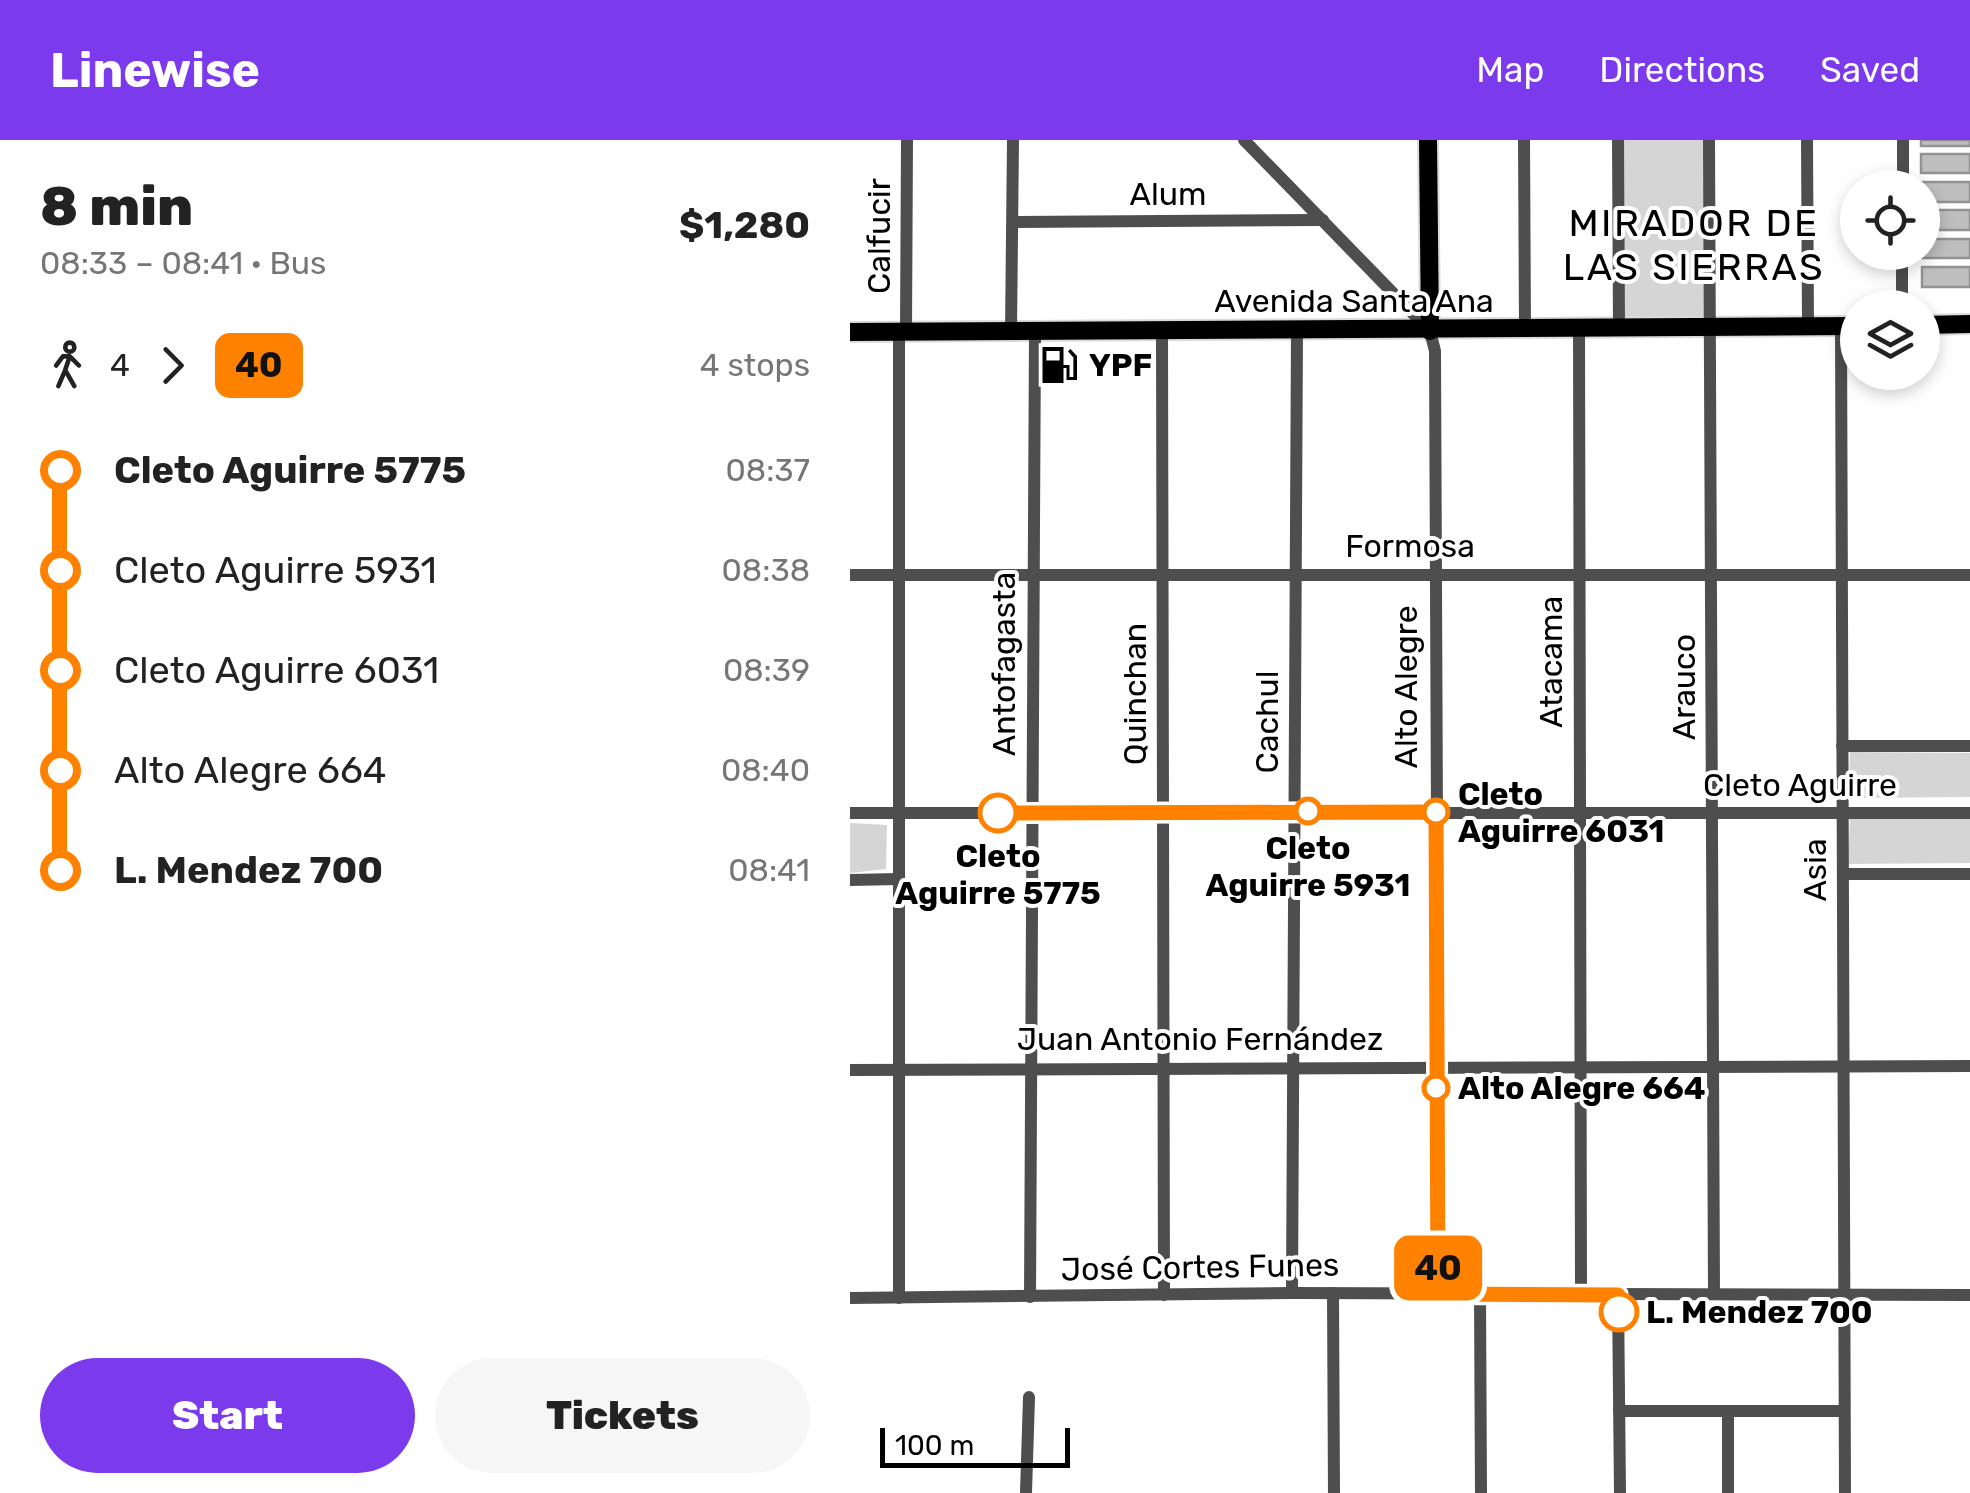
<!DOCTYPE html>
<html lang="en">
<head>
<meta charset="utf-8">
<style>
  :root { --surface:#fff; --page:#f6f6f6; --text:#222; --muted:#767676; --accent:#7c3aed }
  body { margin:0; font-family:Rubik,sans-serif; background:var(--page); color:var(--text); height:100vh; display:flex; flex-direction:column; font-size:38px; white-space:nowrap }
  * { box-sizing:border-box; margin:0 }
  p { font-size:32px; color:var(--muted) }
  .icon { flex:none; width:55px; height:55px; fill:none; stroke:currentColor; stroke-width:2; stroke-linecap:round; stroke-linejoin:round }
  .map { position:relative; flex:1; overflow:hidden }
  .side { display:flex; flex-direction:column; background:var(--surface); width:850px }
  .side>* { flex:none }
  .badge { padding:0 20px; border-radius:15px; font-size:35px; line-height:65px }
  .tools { position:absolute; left:990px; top:30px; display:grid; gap:20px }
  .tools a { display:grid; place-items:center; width:100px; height:100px; border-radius:50%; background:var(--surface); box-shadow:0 5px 15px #0003; font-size:50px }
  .scale { position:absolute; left:30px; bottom:25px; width:190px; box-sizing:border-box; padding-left:10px; border:5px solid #000; border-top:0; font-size:28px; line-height:35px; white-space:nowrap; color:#000; -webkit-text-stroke:8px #fff; paint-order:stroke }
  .map>.badge { position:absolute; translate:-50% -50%; box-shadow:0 0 0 5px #fff }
  .legs { display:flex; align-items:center; gap:15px; height:110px; padding:0 40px; font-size:32px }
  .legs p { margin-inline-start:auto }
  .summary { display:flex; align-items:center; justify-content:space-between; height:170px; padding:0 40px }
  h1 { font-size:55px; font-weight:800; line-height:75px }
  .primary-button { display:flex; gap:20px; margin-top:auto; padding:20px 40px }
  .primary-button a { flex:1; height:115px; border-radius:60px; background:var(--accent); color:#fff; font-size:40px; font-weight:800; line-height:115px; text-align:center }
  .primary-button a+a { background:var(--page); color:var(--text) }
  ul { padding:0 40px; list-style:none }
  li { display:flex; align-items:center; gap:35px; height:100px; font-size:38px }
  li i { display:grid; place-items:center; width:15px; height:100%; margin:0 12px; background:currentColor }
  li i::after { content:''; width:25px; height:25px; margin:-12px; border:8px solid; border-radius:50%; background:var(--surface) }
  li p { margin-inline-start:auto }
  li:first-child i { background:linear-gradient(#0000 50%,currentColor 0) }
  li:last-child i { background:linear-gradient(currentColor 50%,#0000 0) }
  header { display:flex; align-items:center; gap:60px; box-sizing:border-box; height:140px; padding:0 50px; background:var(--accent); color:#fff }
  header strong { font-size:48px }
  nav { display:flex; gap:55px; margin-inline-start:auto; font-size:35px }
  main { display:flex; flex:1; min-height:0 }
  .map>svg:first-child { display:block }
  .green { fill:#d5d5d5 }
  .building { fill:#bebebe; stroke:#929292; stroke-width:2.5 }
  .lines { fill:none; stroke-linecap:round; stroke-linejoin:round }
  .major-casing { stroke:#dbdbdb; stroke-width:22 }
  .minor { stroke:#4e4e4e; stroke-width:12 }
  .major { stroke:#000; stroke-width:18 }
  .line-1-casing { stroke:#fff; stroke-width:22 }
  .line-1 { stroke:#ff8100; stroke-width:15 }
  .stop-1-dot { fill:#fff; stroke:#ff8100; stroke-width:5 }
  .labels { text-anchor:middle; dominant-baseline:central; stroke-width:8; stroke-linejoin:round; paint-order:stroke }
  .street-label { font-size:32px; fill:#000; stroke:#fff }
  .poi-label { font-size:32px; font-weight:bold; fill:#000; stroke:#fff; text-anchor:start }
  .stop-label { font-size:32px; font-weight:bold; fill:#000; stroke:#fff; text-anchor:start }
  .quarter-label { font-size:38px; letter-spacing:2.5px; fill:#000; stroke:#fff }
</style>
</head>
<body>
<header>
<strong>Linewise</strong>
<nav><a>Map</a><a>Directions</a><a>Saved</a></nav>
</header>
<main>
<section class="side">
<div class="summary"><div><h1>8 min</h1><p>08:33 – 08:41 · Bus</p></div><b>$1,280</b></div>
<div class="legs"><svg class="icon" aria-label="walk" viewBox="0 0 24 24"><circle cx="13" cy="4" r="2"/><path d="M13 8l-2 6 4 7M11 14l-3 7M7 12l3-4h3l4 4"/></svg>4<svg class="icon" aria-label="forward" viewBox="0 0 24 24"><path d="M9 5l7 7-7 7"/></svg><b class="badge" style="background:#ff8100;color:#111">40</b><p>4 stops</p></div>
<ul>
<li><i style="color:#ff8100"></i><b>Cleto Aguirre 5775</b><p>08:37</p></li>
<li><i style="color:#ff8100"></i><span>Cleto Aguirre 5931</span><p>08:38</p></li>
<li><i style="color:#ff8100"></i><span>Cleto Aguirre 6031</span><p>08:39</p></li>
<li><i style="color:#ff8100"></i><span>Alto Alegre 664</span><p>08:40</p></li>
<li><i style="color:#ff8100"></i><b>L. Mendez 700</b><p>08:41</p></li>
</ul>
<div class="primary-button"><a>Start</a><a>Tickets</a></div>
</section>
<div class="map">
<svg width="1120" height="1353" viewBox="0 0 1120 1353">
  <rect width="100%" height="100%" fill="#fff"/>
  <!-- green -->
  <g class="green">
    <rect x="773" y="0" width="82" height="178"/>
    <path d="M1000 612 1120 613V657L998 658Z"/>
    <path d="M1000 678 1120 679V723L998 724Z"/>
    <path d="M0 683 37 685 36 729 0 733Z"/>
  </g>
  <!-- building -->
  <g class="building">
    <rect x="1071" y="0" width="49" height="6"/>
    <rect x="1071" y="14" width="49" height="19"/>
    <path d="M1071 42H1120V62H1072Z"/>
    <rect x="1072" y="70" width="48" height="20"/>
    <rect x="1072" y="99" width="48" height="19"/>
    <rect x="1072" y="127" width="48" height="20"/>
  </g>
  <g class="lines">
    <!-- major casing -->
    <g class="major-casing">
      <g id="major">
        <path d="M578 0 580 191"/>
        <path d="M1072 185 1120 184"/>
        <path d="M0 192 1008 186"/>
      </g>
    </g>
    <!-- minor -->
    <g class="minor">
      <path d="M394 0 580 191 585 211 589 1154"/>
      <path d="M674 0 675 190"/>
      <path d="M768 0 769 188"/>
      <path d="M859 0 864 1154"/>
      <path d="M957 0 958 186"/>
      <path d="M1053 48V0"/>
      <path d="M163 82 473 80"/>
      <path d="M1052 168V112"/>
      <path d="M991 186 995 1353"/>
      <path d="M729 189 731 1154"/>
      <path d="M49 192V1158"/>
      <path d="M56 192 57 0"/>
      <path d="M161 192 163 0"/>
      <path d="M312 192 314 1155"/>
      <path d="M0 435H1120"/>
      <path d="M992 606H1120"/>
      <path d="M0 673H1120"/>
      <path d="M993 734H1120"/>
      <path d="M0 740 49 739"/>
      <path d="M0 930 1120 926"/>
      <path d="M442 1153 447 191"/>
      <path d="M483 1153 484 1353"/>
      <path d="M630 1154 631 1353"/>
      <path d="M768 1155 770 1353"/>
      <path d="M180 1157 185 192"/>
      <path d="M0 1158 442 1153 1120 1155"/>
      <path d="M769 1271H994"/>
      <path d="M878 1271V1353"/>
      <path d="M176 1353 179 1257"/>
    </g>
    <!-- major -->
    <use href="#major" class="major"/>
  </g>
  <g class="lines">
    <!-- line-1 casing -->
    <g class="line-1-casing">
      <path id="line-1" d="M148 673 586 672 588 1154 768 1155 769 1172"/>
    </g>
    <!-- line-1 -->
    <use href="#line-1" class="line-1"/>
  </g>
  <!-- icons -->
  <defs>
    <g id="fuel-bare" transform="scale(3)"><path d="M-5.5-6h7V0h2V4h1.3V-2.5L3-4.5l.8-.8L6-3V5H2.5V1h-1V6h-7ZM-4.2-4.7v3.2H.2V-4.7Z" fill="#000" stroke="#fff" stroke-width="2.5" paint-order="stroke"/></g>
  </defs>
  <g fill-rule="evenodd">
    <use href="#fuel-bare" x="209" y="225"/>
  </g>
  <!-- markers -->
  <g class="stop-1-dot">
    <circle cx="458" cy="671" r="12"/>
    <circle cx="586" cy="672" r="12"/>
    <circle cx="148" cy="673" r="18"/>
    <circle cx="586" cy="948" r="12"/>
    <circle cx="769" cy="1172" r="18"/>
  </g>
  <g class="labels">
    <!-- street labels -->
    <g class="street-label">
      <text x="318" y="54">Alum</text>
      <text transform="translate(29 96) rotate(-90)">Calfucir</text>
      <text x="504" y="161">Avenida Santa Ana</text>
      <text x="560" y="406">Formosa</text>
      <text transform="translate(701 522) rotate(-90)">Atacama</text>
      <text transform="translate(154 524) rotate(-90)">Antofagasta</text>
      <text transform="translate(556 547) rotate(-90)">Alto Alegre</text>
      <text transform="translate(834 547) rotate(-90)">Arauco</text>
      <text transform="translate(285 554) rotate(-90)">Quinchan</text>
      <text transform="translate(417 582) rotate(-90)">Cachul</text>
      <text x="950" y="645">Cleto Aguirre</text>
      <text transform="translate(965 730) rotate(-90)">Asia</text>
      <text x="350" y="899">Juan Antonio Fernández</text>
      <text transform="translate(350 1127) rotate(-1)">José Cortes Funes</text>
    </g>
    <!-- poi labels -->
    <g class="poi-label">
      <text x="239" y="225">YPF</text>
    </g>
    <!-- stop labels -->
    <g class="stop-label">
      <text x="608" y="654">Cleto<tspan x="608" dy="37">Aguirre 6031</tspan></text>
      <text x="458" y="708" text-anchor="middle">Cleto<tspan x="458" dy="37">Aguirre 5931</tspan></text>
      <text x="148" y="716" text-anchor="middle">Cleto<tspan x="148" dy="37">Aguirre 5775</tspan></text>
      <text x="608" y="948">Alto Alegre 664</text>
      <text x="796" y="1172">L. Mendez 700</text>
    </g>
    <!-- quarter labels -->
    <g class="quarter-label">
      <text x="844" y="83">MIRADOR DE<tspan x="844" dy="44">LAS SIERRAS</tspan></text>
    </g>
  </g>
</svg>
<div class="tools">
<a><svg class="icon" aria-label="locate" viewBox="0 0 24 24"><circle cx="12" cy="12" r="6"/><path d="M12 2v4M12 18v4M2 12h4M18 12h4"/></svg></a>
<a><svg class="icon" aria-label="layers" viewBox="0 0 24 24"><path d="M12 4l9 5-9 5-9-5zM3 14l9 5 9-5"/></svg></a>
</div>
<div class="scale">100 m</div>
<b class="badge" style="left:588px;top:1128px;background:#ff8100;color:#111">40</b>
</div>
</main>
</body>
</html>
